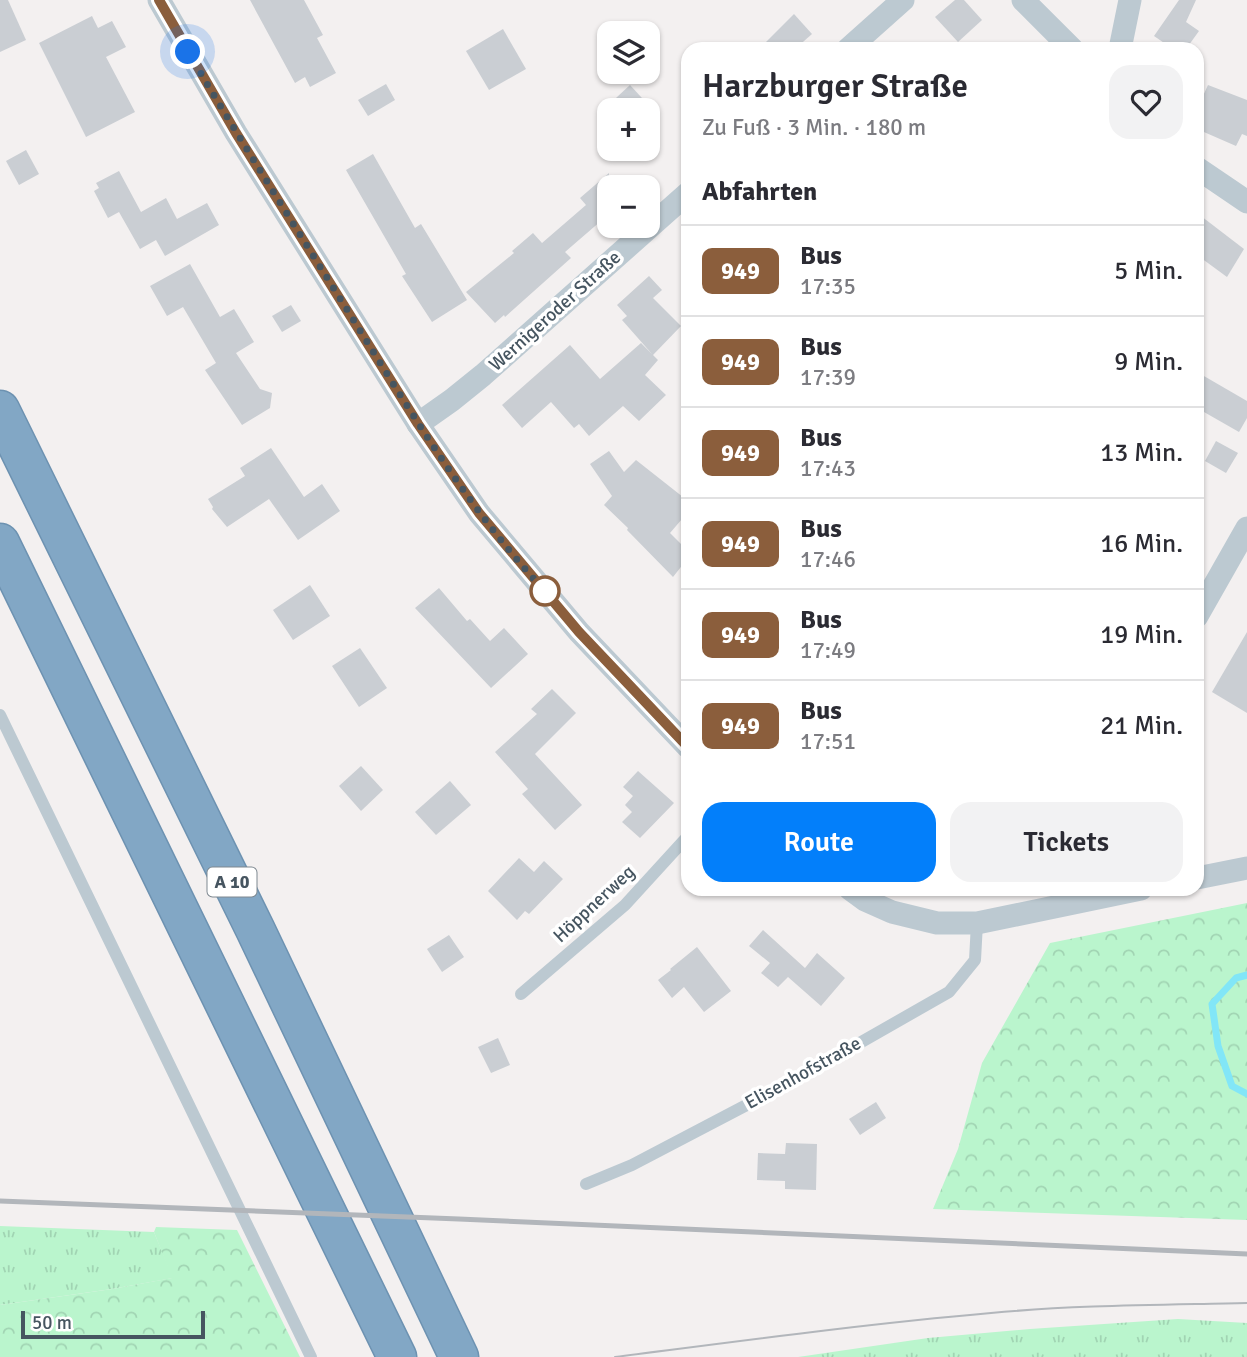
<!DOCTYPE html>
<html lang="de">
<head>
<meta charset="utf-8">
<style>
  :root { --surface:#fff; --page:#f2f2f3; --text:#2b2b33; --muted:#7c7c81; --line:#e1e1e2; --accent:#037ffa }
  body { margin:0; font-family:Signika,sans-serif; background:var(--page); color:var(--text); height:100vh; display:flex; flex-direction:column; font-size:26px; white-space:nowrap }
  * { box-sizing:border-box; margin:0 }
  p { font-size:23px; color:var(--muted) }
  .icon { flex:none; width:38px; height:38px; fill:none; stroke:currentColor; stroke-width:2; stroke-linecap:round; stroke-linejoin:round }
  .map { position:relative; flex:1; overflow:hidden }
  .sheet { position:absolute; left:681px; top:42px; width:523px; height:854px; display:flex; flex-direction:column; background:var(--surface); border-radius:21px; box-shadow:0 2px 5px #0004 }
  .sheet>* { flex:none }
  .badge { padding:0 14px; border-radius:10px; font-size:24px; line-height:46px }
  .tools { position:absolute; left:597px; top:21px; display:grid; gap:14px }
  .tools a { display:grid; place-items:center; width:63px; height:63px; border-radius:14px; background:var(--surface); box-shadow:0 2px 5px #0004; font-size:35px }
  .scale { position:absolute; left:21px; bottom:18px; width:184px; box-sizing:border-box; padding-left:7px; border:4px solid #465560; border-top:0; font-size:19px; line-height:24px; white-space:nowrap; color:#465560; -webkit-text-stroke:5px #fff; paint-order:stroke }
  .you { position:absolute; width:35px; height:35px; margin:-18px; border:5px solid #fff; border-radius:50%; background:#1a73e8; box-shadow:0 0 0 10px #1a73e833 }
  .map>.badge { position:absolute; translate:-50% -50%; box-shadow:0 0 0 4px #fff }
  h2 { padding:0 21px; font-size:26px; line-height:63px }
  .round { display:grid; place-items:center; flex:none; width:74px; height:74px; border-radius:21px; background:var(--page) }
  .summary { display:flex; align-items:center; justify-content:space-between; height:119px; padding:0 21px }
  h1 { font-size:33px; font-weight:600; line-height:52px }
  .button { display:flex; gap:14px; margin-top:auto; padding:14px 21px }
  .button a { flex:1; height:80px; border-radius:21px; background:var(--accent); color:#fff; font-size:28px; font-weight:600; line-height:80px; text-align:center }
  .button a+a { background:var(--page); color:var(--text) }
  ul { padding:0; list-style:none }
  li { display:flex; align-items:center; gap:21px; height:91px; padding:0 21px; border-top:2px solid var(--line) }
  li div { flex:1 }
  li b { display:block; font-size:26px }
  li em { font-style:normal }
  li .badge { min-width:77px; font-weight:700; text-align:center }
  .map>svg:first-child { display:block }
  .grass { fill:url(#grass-tufts) }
  .forest { fill:url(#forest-crowns) }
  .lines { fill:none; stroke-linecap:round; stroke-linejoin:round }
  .stream { stroke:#82e6f7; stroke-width:7 }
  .building { fill:#caced3 }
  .motorway-casing { stroke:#6d92b1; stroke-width:41 }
  .service { stroke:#bcc9d1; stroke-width:12 }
  .minor { stroke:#bcc9d1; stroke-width:23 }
  .motorway { stroke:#82a7c5; stroke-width:38 }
  .tram { stroke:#b2b6bb; stroke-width:2 }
  .rail { stroke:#b2b6bb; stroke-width:5 }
  .line-casing { stroke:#fff; stroke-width:16 }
  .line { stroke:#8b5e3c; stroke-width:10 }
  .walk { stroke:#465560; stroke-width:7; stroke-dasharray:0 12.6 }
  .stop-dot { fill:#fff; stroke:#8b5e3c; stroke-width:3.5 }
  .labels { text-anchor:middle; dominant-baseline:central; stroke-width:7; stroke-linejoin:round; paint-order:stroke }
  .shield { fill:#fff; stroke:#7e8890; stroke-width:2 }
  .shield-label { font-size:18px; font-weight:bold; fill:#465560 }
  .street-label { font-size:19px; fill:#465560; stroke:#fff }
</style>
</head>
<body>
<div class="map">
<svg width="1247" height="1357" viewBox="0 0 1247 1357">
  <defs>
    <pattern id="grass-tufts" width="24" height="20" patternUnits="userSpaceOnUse" patternTransform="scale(1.75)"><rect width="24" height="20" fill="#baf5cd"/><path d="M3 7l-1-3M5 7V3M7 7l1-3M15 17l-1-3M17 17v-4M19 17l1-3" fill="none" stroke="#a1d4b3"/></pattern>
    <pattern id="forest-crowns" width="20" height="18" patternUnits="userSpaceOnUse" patternTransform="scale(1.75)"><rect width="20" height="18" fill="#baf5cd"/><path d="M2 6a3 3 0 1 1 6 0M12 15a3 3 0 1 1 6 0" fill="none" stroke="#a1d4b3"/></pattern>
  </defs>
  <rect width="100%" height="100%" fill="#f3f0f0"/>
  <!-- grass -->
  <g class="grass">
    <path d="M0 1226 154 1232 173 1278 112 1289 0 1305Z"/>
    <path d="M1178 1319 1247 1323V1357H798L928 1338 1030 1329Z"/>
  </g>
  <!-- forest -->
  <g class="forest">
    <path d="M1247 903V1220L933 1209 958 1149 982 1063 1050 943Z"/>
    <path d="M156 1227 237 1230 300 1357H0V1305L112 1289 172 1278 154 1232Z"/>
  </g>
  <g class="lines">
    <!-- stream -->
    <path class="stream" d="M1247 975 1236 978 1212 1004 1218 1046 1232 1086 1247 1094"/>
  </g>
  <!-- building -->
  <g class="building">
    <path d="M0 0H8L26 40 0 52Z"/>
    <path d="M250 0H304L323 35 317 38 336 73 310 87 305 77 295 83Z"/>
    <path d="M955 0H964L982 20 958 42 935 17Z"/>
    <path d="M1179 0H1196L1186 22 1199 31 1186 49H1173L1154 36Z"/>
    <path d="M794 14 812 34 795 49 761 47Z"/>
    <path d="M92 16 98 28 112 21 126 47 106 57 135 112 86 137 39 43Z"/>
    <path d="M503 29 526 69 489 90 466 51Z"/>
    <path d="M386 84 395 100 368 116 358 100Z"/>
    <path d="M630 85 653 110H603Z"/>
    <path d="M1208 85 1247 100V136L1242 134 1236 146 1197 129V109Z"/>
    <path d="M26 150 39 174 19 185 6 161Z"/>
    <path d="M373 154 415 228 421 224 467 300 432 322 402 276 406 274 346 170Z"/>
    <path d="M119 171 141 212 166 198 177 219 207 203 219 225 165 256 156 240 140 249 119 212 108 218 94 191 99 188 96 183Z"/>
    <path d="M609 173V214L565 252 571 258 505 317 504 315 495 323 466 292 514 253 512 251 533 233 542 243 586 205 580 198Z"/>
    <path d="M1197 213 1244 249 1227 277 1197 255Z"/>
    <path d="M190 264 220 317 234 309 254 342 236 353 260 389 272 393 270 408 242 425 205 370 216 363 183 307 167 316 150 286Z"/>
    <path d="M649 276 662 290 653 298 681 326 653 355 658 360 645 375 666 395 639 421 623 406 589 436 579 424 574 428 551 402 522 428 502 405 570 345 600 379 641 343 652 354 622 320 627 316 617 305Z"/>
    <path d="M291 305 301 321 282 332 272 316Z"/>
    <path d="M1197 372 1247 401V418L1239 432 1197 408Z"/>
    <path d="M1216 441 1238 453 1226 473 1205 461Z"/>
    <path d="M271 448 304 497 322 484 340 511 298 540 269 499 227 527 212 509 213 507 208 499 245 476 240 468Z"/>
    <path d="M609 451 624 472 636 460 688 501V512L670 533 688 551V558L673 577 627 530 628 528 604 505 612 496 590 464Z"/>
    <path d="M310 585 330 616 293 640 273 610Z"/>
    <path d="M439 588 467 621 470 619 490 641 504 628 528 654 491 688 415 608Z"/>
    <path d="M1247 632V713L1212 692Z"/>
    <path d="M360 648 387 688 359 707 332 666Z"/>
    <path d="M552 689 576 713 535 754 582 805 555 830 522 794 528 789 495 752 537 714 531 709Z"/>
    <path d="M361 766 383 790 361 811 339 786Z"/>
    <path d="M638 771 674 803 640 838 622 822 632 812 625 805 633 796 623 787Z"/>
    <path d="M450 781 471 805 436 835 415 812Z"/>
    <path d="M519 858 534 872 544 861 563 879 529 914 525 911 517 920 488 891Z"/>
    <path d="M763 930 805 968 817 953 845 978 821 1006 788 977 778 987 761 973 770 963 749 946Z"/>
    <path d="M449 935 464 957 442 972 427 949Z"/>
    <path d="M697 947 731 991 704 1012 684 987 672 998 658 980 671 970 670 969Z"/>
    <path d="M498 1038 510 1065 491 1073 478 1047Z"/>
    <path d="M876 1102 886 1118 860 1135 849 1119Z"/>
    <path d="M786 1143 817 1144 816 1190 785 1189V1181L757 1180 758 1153 785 1154Z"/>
  </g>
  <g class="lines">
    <!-- motorway casing -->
    <g class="motorway-casing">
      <g id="motorway">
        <path d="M0 410 255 929 459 1357"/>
        <path d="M0 543 397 1357"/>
      </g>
    </g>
    <!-- service -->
    <g class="service">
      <path d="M0 715 311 1357"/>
      <path d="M521 994 625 905 688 836"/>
      <path d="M586 1184 632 1165 800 1077 949 992 975 960 977 923"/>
    </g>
    <!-- minor -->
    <g class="minor">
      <path d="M159 0 236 133 418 424 479 513 579 632 688 747"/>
      <path d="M1023 0 1072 49"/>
      <path d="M848 49 903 0"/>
      <path d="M1120 49 1130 0"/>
      <path d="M1197 168 1247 202"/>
      <path d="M418 424 452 400 483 375 688 193"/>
      <path d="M1197 616 1247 528"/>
      <path d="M1197 878 1247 868"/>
      <path d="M850 889 865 900 892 912 937 923H977L1141 889"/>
    </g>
    <!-- motorway -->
    <use href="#motorway" class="motorway"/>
    <!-- tram -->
    <path class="tram" d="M615 1357C740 1341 865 1324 991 1313 1076 1305 1162 1305 1247 1303"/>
    <!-- rail -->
    <path class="rail" d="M0 1201 459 1219 1247 1254"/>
  </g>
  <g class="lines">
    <!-- line casing -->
    <g class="line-casing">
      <path id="line" d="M159 0 236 133 418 424 479 513 579 632 688 747"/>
    </g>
    <!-- line -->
    <use href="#line" class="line"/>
    <!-- walk -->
    <path class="walk" d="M188 52C244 146 303 239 361 332 417 422 472 513 545 591"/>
  </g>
  <!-- markers -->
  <circle class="stop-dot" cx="545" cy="591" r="14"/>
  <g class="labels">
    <!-- shield labels -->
    <rect class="shield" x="207.5" y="867.5" width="49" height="29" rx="5"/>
    <g class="shield-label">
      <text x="232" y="882">A 10</text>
    </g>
    <!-- street labels -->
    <g class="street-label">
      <text transform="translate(555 311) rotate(-42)">Wernigeroder Straße</text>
      <text transform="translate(594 904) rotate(-43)">Höppnerweg</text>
      <text transform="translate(803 1073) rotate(-29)">Elisenhofstraße</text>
    </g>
  </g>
</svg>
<div class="tools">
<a><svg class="icon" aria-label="layers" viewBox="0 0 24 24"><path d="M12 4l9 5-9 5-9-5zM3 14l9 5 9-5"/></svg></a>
<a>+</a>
<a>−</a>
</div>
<div class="scale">50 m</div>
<div class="you" style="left:188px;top:52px"></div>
<section class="sheet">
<div class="summary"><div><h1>Harzburger Straße</h1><p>Zu Fuß · 3 Min. · 180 m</p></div><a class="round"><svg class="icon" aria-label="heart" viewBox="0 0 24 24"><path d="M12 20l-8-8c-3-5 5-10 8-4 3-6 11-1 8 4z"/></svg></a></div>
<h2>Abfahrten</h2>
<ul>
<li><span class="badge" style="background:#8b5e3c;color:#fff">949</span><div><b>Bus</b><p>17:35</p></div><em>5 Min.</em></li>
<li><span class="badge" style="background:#8b5e3c;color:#fff">949</span><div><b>Bus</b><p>17:39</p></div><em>9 Min.</em></li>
<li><span class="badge" style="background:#8b5e3c;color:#fff">949</span><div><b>Bus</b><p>17:43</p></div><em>13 Min.</em></li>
<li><span class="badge" style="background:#8b5e3c;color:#fff">949</span><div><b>Bus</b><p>17:46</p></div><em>16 Min.</em></li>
<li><span class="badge" style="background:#8b5e3c;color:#fff">949</span><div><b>Bus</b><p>17:49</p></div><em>19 Min.</em></li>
<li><span class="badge" style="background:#8b5e3c;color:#fff">949</span><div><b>Bus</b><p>17:51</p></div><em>21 Min.</em></li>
</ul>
<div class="button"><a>Route</a><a>Tickets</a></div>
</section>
</div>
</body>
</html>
